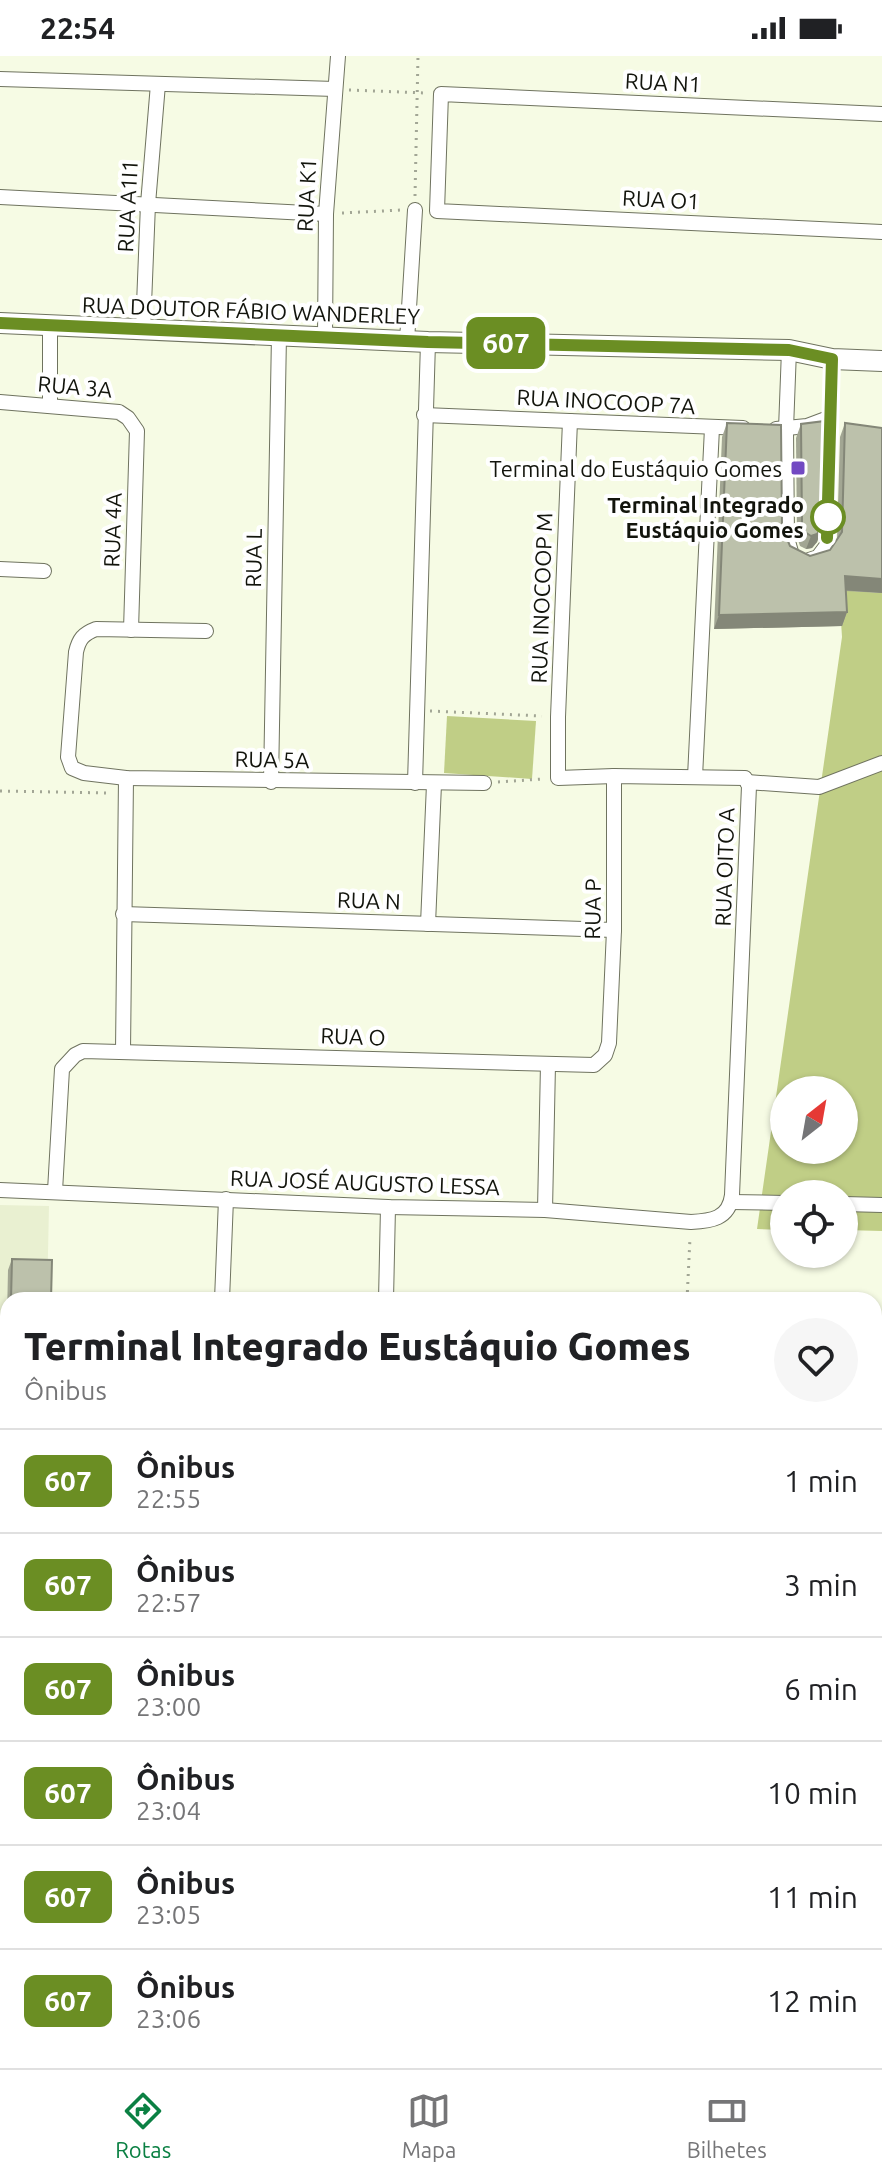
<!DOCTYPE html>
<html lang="pt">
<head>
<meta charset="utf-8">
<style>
  :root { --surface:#fff; --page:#f6f6f6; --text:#202124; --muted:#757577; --line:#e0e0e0; --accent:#0b8043 }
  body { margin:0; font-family:Ubuntu,sans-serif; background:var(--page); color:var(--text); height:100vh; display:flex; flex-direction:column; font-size:30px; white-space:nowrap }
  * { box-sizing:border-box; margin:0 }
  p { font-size:26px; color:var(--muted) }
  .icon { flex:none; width:44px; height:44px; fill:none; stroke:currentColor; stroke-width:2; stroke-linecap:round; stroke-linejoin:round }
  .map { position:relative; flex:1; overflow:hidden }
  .sheet { position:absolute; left:0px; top:1236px; width:882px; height:776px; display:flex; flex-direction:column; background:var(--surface); border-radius:24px 24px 0 0; box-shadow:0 2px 6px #0004 }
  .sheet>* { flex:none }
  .badge { padding:0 16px; border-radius:12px; font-size:28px; line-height:52px }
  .needle { width:52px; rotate:31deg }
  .fabs { position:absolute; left:770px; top:1020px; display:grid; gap:16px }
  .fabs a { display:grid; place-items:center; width:88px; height:88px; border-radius:50%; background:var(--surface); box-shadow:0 2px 6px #0004; font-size:40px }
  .map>.badge { position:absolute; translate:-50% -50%; box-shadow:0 0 0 4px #fff }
  .round { display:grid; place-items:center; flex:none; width:84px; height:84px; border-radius:42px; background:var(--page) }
  .head { display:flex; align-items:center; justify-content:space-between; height:136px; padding:0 24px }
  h1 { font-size:38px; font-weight:800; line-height:60px }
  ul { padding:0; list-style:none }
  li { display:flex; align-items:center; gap:24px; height:104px; padding:0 24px; border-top:2px solid var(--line) }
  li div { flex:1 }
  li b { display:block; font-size:30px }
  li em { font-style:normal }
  li .badge { min-width:88px; font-weight:700; text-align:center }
  .status { display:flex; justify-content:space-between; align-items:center; height:56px; padding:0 40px; background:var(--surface); direction:ltr }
  .status svg { height:22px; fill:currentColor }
  .dock { display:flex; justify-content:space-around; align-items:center; height:112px; border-top:2px solid var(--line); background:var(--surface); font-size:22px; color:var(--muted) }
  .dock a { display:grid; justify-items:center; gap:4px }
  .dock .on { color:var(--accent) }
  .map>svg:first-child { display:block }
  .built { fill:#e9f0d1 }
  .green { fill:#c0ce86; fill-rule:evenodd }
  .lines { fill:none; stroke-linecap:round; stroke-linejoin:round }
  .street-casing { stroke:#6f735f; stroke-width:16 }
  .secondary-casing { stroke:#6f735f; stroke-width:22 }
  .path { stroke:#a2a695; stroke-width:3; stroke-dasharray:2 6; stroke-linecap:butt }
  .street { stroke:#fff; stroke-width:14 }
  .secondary { stroke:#fff; stroke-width:20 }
  .wall { fill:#a2a693 }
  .shaded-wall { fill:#848778 }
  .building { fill:#bcc1ab; stroke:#848778; stroke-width:2 }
  .line-casing { stroke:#fff; stroke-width:18 }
  .line { stroke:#6b8e23; stroke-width:12 }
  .poi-dot { fill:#7249c2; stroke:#fff; stroke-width:3 }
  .stop-dot { fill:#fff; stroke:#6b8e23; stroke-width:4 }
  .labels { text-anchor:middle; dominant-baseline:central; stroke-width:8; stroke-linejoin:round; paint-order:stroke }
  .street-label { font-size:22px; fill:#12140c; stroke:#fff }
  .poi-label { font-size:22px; fill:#12140c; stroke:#fff; text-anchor:end }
  .stop-label { font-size:22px; font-weight:bold; fill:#12140c; stroke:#fff; text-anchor:end }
</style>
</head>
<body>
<div class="status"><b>22:54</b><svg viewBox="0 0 49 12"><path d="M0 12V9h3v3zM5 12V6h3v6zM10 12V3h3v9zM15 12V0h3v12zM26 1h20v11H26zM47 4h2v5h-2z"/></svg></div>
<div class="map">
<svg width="882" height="2012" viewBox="0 0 882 2012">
  <rect width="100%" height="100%" fill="#f6fbe4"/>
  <!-- built -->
  <path class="built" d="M0 1149 49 1150 47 1244H8V1394H0Z"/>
  <!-- green -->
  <g class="green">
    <path d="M839 534 882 537V1175L844 1174V1138H784V1174L757 1173 842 581ZM784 1034H844V1094H784Z"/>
    <path d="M447 660 536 665 532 723 444 717Z"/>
  </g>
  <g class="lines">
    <!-- street casing -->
    <g class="street-casing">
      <g id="street">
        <path d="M0 23 335 33"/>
        <path d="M882 58 441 38 437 155 882 176"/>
        <path d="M0 141 326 158"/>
        <path d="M50 269V350"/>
        <path d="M143 274 148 148 158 28"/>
        <path d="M325 281 326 158 338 0"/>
        <path d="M407 285 415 154"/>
        <path d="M789 294 786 373 787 482 791 496"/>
        <path d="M0 346 119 356 128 362 137 375 131 574"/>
        <path d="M424 359 743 372"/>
        <path d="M776 373 807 370 831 361"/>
        <path d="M809 504 818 501 827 489 832 303"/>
        <path d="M0 513 44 515"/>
        <path d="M206 575 96 573C83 578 79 583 76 596L68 701 72 712 84 717 126 722 484 727"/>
        <path d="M695 721 712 372"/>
        <path d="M271 726 279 279"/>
        <path d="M747 726 819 731 882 707"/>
        <path d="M415 727 428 286"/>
        <path d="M123 858 614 874"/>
        <path d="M428 868 434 728"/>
        <path d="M123 995 126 722"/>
        <path d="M0 1134 388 1151 545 1154 691 1166C711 1165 729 1163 732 1139L749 730 745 722 614 720 558 722V661L570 365"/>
        <path d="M55 1135 62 1013 75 999 83 995 594 1009 605 999 609 987 614 874V720"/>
        <path d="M731 1146 784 1147"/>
        <path d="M844 1148 882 1149"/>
        <path d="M545 1154 548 1008"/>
        <path d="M222 1244 226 1143"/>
        <path d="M386 1244 388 1151"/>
        <path d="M874 1592H882"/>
        <path d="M0 1667H8"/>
        <path d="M874 1699H882"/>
        <path d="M0 1762H8"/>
        <path d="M874 1818 882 1819"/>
      </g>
    </g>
    <!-- secondary casing -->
    <g class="secondary-casing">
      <path id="secondary" d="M0 267 428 286 789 294 832 303 882 305"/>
    </g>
    <!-- path -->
    <g class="path">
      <path d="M349 34 426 37"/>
      <path d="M415 140 418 0"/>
      <path d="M342 157 402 154"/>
      <path d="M430 655 542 660"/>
      <path d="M498 726 543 723"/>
      <path d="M0 735 110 737"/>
      <path d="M687 1244 690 1182"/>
    </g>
    <!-- street -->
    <use href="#street" class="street"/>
    <!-- secondary -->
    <use href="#secondary" class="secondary"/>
  </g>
  <!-- wall -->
  <g class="wall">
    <path d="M727 367 782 471 790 490 810 500 830 494 837 484 840 381 845 367 882 372V537L845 535 847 556 842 570 714 573 722 381Z"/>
    <path d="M801 368 822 472 817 486 812 492 806 493 800 490 797 481 796 382Z"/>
    <path d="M12 1203 51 1244H8V1317L7 1261 8 1214Z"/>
  </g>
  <!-- shaded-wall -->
  <g class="shaded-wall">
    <path d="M822 472 817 486 812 492 806 493 811 480Z"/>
    <path d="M845 520 882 523V537L840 534Z"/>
    <path d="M847 556 842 570 714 573 719 559Z"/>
    <rect x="0" y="1306" width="8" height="11"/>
    <path d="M0 1371H8V1382L0 1381Z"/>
  </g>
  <!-- building -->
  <g class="building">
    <path d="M825 365 822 472 817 478 811 480 805 476 802 467 801 368Z"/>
    <path d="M727 367 781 369 782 471 790 490 810 500 830 494 842 476 845 367 882 372V523L845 520 847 556 719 559Z"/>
    <path d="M12 1203 52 1204 51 1244H11Z"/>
    <rect x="0" y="1261" width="8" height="45"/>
    <rect x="0" y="1351" width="8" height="20"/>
  </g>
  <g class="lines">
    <!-- line casing -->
    <g class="line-casing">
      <path id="line" d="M0 267 428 286 789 294 832 303 827 482"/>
    </g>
    <!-- line -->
    <use href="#line" class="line"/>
  </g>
  <!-- markers -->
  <rect class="poi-dot" x="790" y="404" width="16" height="16" rx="4"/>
  <circle class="stop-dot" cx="828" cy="461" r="16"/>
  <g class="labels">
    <!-- street labels -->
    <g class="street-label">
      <text transform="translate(663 26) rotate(3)">RUA N1</text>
      <text transform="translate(306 139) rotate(-87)">RUA K1</text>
      <text transform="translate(661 143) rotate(3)">RUA O1</text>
      <text transform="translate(127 150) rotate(-87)">RUA A1I1</text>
      <text transform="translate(251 254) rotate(2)">RUA DOUTOR FÁBIO WANDERLEY</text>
      <text transform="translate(75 330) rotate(5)">RUA 3A</text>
      <text transform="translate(606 345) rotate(3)">RUA INOCOOP 7A</text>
      <text transform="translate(112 474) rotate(-88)">RUA 4A</text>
      <text transform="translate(253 502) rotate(-89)">RUA L</text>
      <text transform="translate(541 542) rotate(-88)">RUA INOCOOP M</text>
      <text transform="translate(272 703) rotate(1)">RUA 5A</text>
      <text transform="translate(724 811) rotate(-88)">RUA OITO A</text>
      <text transform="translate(369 844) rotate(2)">RUA N</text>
      <text transform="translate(592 853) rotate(-89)">RUA P</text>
      <text transform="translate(353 980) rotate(2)">RUA O</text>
      <text transform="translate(365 1126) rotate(2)">RUA JOSÉ AUGUSTO LESSA</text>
    </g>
    <!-- poi labels -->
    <g class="poi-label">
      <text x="782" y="412">Terminal do Eustáquio Gomes</text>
    </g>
    <!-- stop labels -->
    <g class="stop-label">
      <text x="804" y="448">Terminal Integrado<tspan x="804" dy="25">Eustáquio Gomes</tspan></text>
    </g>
  </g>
</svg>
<div class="fabs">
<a><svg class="needle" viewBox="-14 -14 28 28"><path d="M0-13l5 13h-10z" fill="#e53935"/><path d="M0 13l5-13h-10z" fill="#757577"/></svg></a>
<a><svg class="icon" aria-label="locate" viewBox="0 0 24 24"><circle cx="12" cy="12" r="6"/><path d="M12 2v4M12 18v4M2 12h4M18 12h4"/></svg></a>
</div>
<b class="badge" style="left:506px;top:287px;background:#6b8e23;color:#fff">607</b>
<section class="sheet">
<div class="head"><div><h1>Terminal Integrado Eustáquio Gomes</h1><p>Ônibus</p></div><a class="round"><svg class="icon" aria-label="heart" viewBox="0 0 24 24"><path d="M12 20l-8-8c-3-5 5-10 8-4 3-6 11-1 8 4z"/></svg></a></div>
<ul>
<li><span class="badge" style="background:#6b8e23;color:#fff">607</span><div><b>Ônibus</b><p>22:55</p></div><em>1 min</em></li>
<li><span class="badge" style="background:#6b8e23;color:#fff">607</span><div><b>Ônibus</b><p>22:57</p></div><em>3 min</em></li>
<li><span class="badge" style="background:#6b8e23;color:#fff">607</span><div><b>Ônibus</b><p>23:00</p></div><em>6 min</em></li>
<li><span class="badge" style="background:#6b8e23;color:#fff">607</span><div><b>Ônibus</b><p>23:04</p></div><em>10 min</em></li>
<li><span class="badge" style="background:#6b8e23;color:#fff">607</span><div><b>Ônibus</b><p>23:05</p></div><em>11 min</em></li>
<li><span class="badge" style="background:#6b8e23;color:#fff">607</span><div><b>Ônibus</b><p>23:06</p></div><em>12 min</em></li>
</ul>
</section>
</div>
<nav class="dock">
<a class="on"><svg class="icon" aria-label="directions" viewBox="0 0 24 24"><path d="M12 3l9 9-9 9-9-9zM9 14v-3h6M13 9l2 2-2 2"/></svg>Rotas</a>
<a><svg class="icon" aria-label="map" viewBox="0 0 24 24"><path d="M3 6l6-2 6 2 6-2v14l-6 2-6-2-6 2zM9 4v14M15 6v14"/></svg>Mapa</a>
<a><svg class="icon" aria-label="tickets" viewBox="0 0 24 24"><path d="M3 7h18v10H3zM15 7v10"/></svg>Bilhetes</a>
</nav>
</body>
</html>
